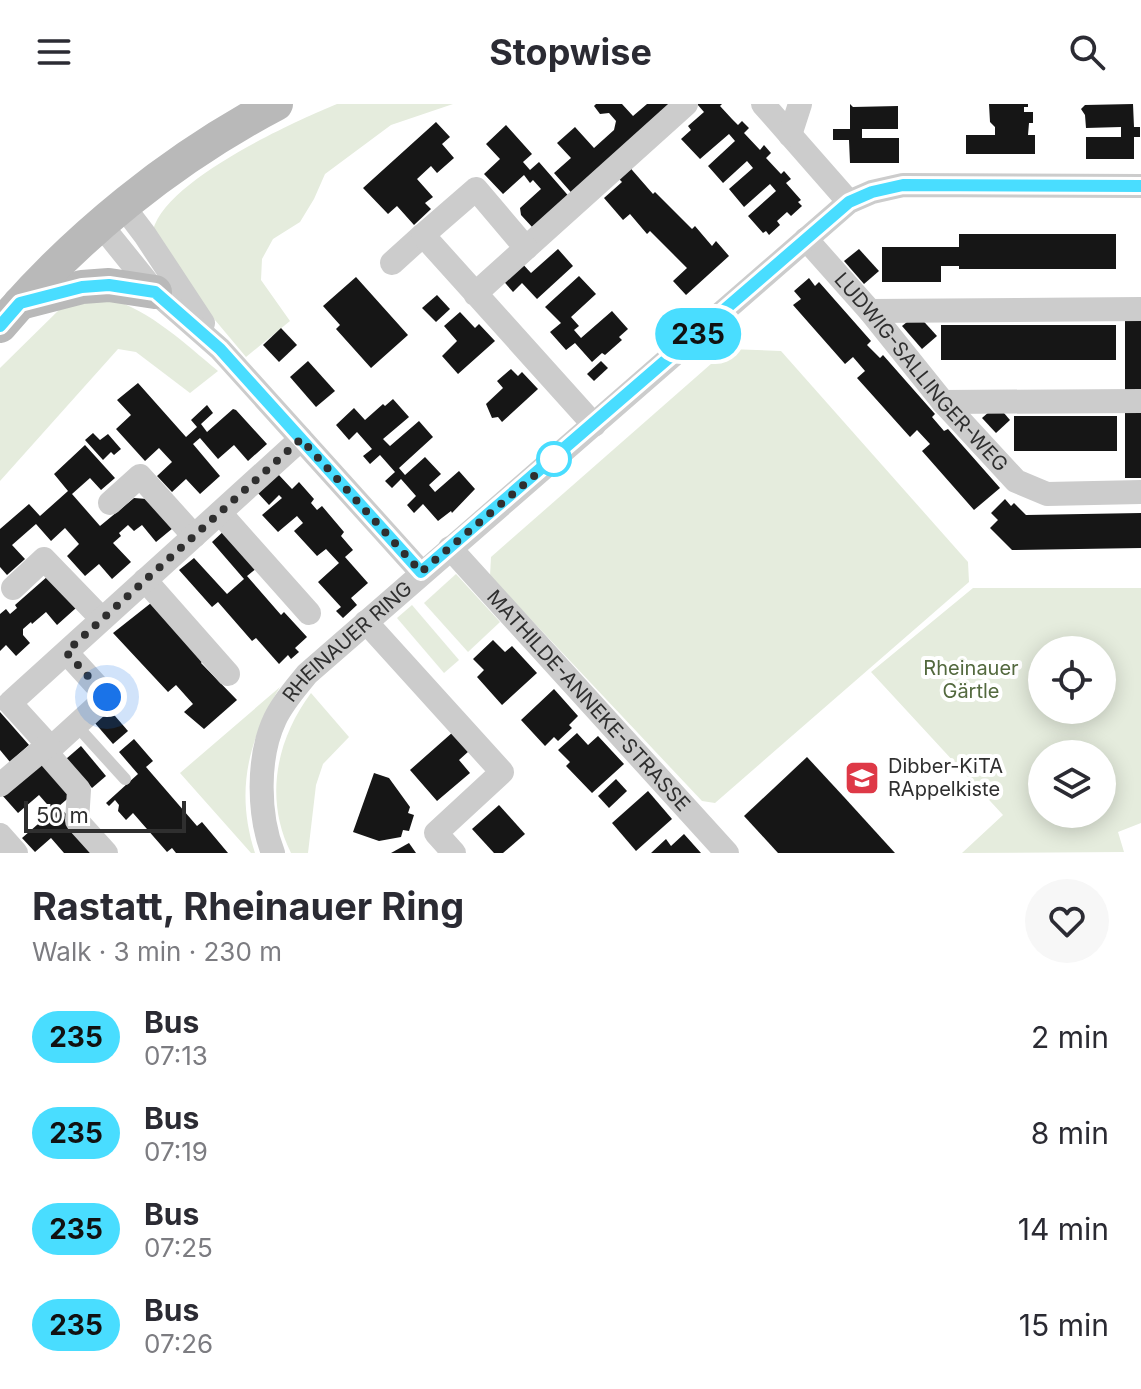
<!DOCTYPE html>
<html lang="en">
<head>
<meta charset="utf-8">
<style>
  :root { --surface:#fff; --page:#f7f7f7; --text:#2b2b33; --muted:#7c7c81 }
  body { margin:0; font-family:Inter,sans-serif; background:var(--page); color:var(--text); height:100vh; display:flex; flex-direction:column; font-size:30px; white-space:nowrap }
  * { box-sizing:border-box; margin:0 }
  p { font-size:26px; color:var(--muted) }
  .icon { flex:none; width:44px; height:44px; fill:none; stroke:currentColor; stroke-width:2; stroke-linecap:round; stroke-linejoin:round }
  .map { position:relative; height:749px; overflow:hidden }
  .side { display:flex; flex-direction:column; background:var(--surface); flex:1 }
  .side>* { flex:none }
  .badge { padding:0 16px; border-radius:26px; font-size:28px; line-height:52px }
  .tools { position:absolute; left:1028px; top:532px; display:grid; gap:16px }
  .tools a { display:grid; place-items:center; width:88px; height:88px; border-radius:50%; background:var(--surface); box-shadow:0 4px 20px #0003; font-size:40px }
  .scale { position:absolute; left:24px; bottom:20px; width:162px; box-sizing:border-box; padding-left:8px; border:4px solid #2f2f2f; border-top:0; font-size:22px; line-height:28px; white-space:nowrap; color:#2f2f2f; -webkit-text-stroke:6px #fff; paint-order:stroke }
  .you { position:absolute; width:40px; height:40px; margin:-20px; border:6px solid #fff; border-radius:50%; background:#1a73e8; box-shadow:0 0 0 12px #1a73e833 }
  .map>.badge { position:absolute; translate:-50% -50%; box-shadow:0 0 0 4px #fff }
  .round { display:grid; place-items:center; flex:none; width:84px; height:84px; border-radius:42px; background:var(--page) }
  .overview { display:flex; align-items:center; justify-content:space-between; height:136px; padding:0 32px }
  h1 { font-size:38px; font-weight:700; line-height:60px }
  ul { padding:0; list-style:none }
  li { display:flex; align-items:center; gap:24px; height:96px; padding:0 32px }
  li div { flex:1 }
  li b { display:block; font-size:30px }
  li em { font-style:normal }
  li .badge { min-width:88px; font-weight:700; text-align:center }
  header { display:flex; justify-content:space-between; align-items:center; height:104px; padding:0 32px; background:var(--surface); font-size:36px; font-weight:700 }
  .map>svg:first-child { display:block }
  .green { fill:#e5ecdd; fill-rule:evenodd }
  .building { fill:#161616 }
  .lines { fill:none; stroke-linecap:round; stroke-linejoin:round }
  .lane { stroke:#ccc; stroke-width:12 }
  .street { stroke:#ccc; stroke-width:24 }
  .secondary { stroke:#b9b9b9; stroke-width:34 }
  .line-casing { stroke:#fff; stroke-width:18 }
  .line { stroke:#49ddff; stroke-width:12 }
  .walk { stroke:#2f2f2f; stroke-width:8; stroke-dasharray:0 14.4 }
  .stop-dot { fill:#fff; stroke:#49ddff; stroke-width:4 }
  .labels { text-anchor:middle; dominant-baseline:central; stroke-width:8; stroke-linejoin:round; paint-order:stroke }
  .street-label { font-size:20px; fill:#2f2f2f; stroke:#fff }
  .park-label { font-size:20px; fill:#53693e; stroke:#fff }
  .poi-label { font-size:20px; fill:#2f2f2f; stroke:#fff; text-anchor:start }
</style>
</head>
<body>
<header><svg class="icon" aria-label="menu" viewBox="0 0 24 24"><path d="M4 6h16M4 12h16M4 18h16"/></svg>Stopwise<svg class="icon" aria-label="search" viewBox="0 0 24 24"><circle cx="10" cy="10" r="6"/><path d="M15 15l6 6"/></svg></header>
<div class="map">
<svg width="1141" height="749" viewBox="0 0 1141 749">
  <rect width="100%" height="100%" fill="#fff"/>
  <!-- green -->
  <g class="green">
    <path d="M337 0H453L391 21 325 70 314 95 300 118 273 135 262 155 261 176 290 217 246 253 184 179 153 126C166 76 291 19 337 0Z"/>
    <path d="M109 194C152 208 183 238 218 267L190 289 136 248 118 245 0 377V264L63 202Z"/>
    <path d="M728 245 781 247 968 458 969 478 715 699 702 697 490 472 491 453Z"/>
    <path d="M456 470 500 518 468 548 424 499Z"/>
    <path d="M973 484H1141V719L1118 728 1124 748 962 749 1003 711 871 568ZM1042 546H1102V606H1042ZM1042 650H1102V710H1042Z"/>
    <path d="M412 501 459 556 444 569 397 514Z"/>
    <path d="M280 583C248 637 235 687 255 749H251L180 669Z"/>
    <path d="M311 589 349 633 323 660 316 681 308 749H291C264 695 276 636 311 589Z"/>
  </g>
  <!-- building -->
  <g class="building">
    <path d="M596 0H622L633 12 647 0H682L576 94 554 69 571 54 557 39 575 23 594 44 614 26 616 17 609 9 600 10 594 2Z"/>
    <path d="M697 0H722L720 2 732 15 738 21 742 17 749 24 744 29 760 46 764 41 771 49 766 54 781 70 784 67 791 75 786 79 801 96 798 98 802 102 791 112 787 108 777 117 780 121 769 131 766 127 763 129 748 112 776 87 770 80 744 103 729 85 753 64 747 57 723 79 708 62 735 37 729 30 700 55 681 35 691 26 688 22 704 8Z"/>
    <path d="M850 0 853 3 898 2V25H862V34H899V59H850L849 36H833V25H850Z"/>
    <path d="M989 0H1028V3H1024V8H1033V19H1029L1028 31H1035V50H966V31H995V23L990 18Z"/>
    <path d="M1133 0 1134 23H1140V33H1134V55H1086V33H1121V23L1086 24 1085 11 1081 5 1085 1Z"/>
    <path d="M436 18 450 33 442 40 454 54 437 69 431 62 417 75 433 93 425 99 431 105 414 121 397 102 388 110 363 84Z"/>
    <path d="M506 21 532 50 523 58 530 66 539 58 572 96 533 124 521 111 520 104 541 85 533 76 530 79 524 71 503 90 484 70 500 55 486 40Z"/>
    <path d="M626 59 653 90 655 88 692 125 695 122 712 142 716 137 729 152 686 191 673 177 687 164 650 127 647 130 630 110 623 116 604 94 622 78 614 70Z"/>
    <path d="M959 130H1116V165H959V162H941V178H882V143H959Z"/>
    <path d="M558 145 573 162 537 195 522 179 513 188 500 173 519 156 531 169Z"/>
    <path d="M859 145 879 167 864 180 844 157Z"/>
    <path d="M579 172 596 190 571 213 579 222 574 226 581 234 612 207 628 225 619 233 622 236 605 251 602 249 592 258 575 239 566 246 550 228 561 219 545 203Z"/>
    <path d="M356 173 408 231 371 264 336 225 340 221 323 202Z"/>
    <path d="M809 174 815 182 819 178 871 237 867 241 880 254 883 251 935 310 932 313 944 327 948 325 1000 384 974 406 922 347 930 340 917 326 910 333 857 274 865 267 853 253 845 260 793 201 801 195 794 187Z"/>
    <path d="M437 191 450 205 436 218 422 204Z"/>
    <path d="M460 208 475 224 479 220 495 237 458 270 442 252 457 237 444 222Z"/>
    <path d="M917 210 937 232 922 245 902 222Z"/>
    <rect x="1125" y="211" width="16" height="78"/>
    <rect x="941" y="221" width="175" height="35"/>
    <path d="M281 224 297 241 279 258 263 241Z"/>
    <path d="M308 257 335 287 316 303 290 273Z"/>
    <path d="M601 257 608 264 594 277 587 270Z"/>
    <path d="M511 265 518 272 522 268 538 285 502 318 498 313 492 314 486 300 503 284 497 277Z"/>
    <path d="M138 279 186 333 197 323 191 316 207 301 213 309 201 320 207 328 233 305 236 306 267 340 248 357 234 341 218 355 200 334 193 340 220 372 200 390 186 375 172 388 157 372 172 358 159 344 145 357 116 325 131 311 117 296Z"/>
    <path d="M393 295 409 313 383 335 390 342 419 317 433 333 399 364 405 371 425 353 441 370 429 381 435 388 459 367 475 385 452 409 451 407 438 417 423 400 414 409 407 401 416 392 401 375 392 384 385 377 395 368 380 351 370 360 363 352 372 345 357 328 349 336 336 321 354 304 365 316 383 300 385 302Z"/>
    <path d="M997 301 1010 316 996 329 982 314Z"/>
    <rect x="1125" y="305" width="16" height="69"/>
    <rect x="1014" y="312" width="103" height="35"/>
    <path d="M93 329 100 336 108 330 121 345 114 351 111 348 103 356 85 336Z"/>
    <path d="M85 341 115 374 101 386 90 374 72 390 100 422 134 394 147 395 173 424 156 438 142 421 134 427 128 421 119 429 121 432 113 439 131 458 112 475 99 460 85 472 67 452 79 440 65 424 51 437 36 420 12 441 25 455 7 471 0 463V425L29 400 40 412 68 387 54 370Z"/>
    <path d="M278 370 292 385 299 378 314 395 311 399 317 406 322 402 344 428 341 432 353 446 345 453 368 479 351 494 357 501 343 514 336 507 341 503 318 478 339 459 326 445 317 452 294 427 303 419 297 412 278 428 262 411 282 394 279 391 269 401 257 388Z"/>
    <path d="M1005 395 1011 402 1014 399 1026 411 1141 409V444L1012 446 990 424 998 416 991 409Z"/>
    <path d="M226 425 258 463 247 472 281 511 284 508 307 533 295 544 299 548 291 555 288 551 279 560 256 534 252 537 218 498 212 503 179 466 194 454 227 490 244 475 212 438Z"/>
    <path d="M48 472 76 504 57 521 46 508 32 520 31 518 23 525V531L30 539 16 552 6 541 0 547V510L6 505 10 510 17 504 15 501Z"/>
    <path d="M151 499 203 556 201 559 237 596 204 625 184 608 193 600 176 581 168 588 113 529Z"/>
    <path d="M493 536 505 548 512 542 537 569 502 601 477 573 484 566 473 555Z"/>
    <path d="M554 585 578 612 569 621 572 624 558 637 554 633 545 642 521 616Z"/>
    <path d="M109 605 128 627 113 640 94 618Z"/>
    <path d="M0 608 29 641 10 658 0 646Z"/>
    <path d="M453 628 469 647 459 656 470 669 437 697 410 666Z"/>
    <path d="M577 629 588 641 598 632 624 660 592 689 566 662 570 658 558 646Z"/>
    <path d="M134 635 153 657 146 663 197 722 202 718 228 749H176L172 744 167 748 133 709 126 716 118 707 119 701 115 696 109 702 106 699 138 670 119 648Z"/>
    <path d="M81 642 106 672 92 684 66 655Z"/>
    <path d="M807 653 844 693 895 749H778L744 712Z"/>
    <path d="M44 657 73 690 59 702 91 738 96 749H64L51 734 35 748 22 734 53 707 39 691 18 709 2 691Z"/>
    <path d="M374 669 389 674 410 703 408 709 414 711 409 727 403 726 401 733 379 737 353 728Z"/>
    <path d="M616 675 627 687 609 704 598 692Z"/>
    <path d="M648 687 672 715 636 747 612 719Z"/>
    <path d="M499 701 525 730 503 749H494L472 725Z"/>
    <path d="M684 730 701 749H651L666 735 671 742Z"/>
    <path d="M409 739 416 749H391Z"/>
  </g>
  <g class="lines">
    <!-- lane -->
    <path class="lane" d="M76 621 125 675"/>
    <!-- street -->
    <g class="street">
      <path d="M763 0 849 98"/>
      <path d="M790 31 800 0"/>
      <path d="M123 102 145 131 203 219"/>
      <path d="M101 121 155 188 220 245 421 468"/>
      <path id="s1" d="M806 135 870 207 943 298 1016 377 1047 390 1141 388"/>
      <path d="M526 144 686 0"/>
      <path d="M392 159 423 131"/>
      <path d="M475 190 526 144 476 85 423 131 594 321"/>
      <path d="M870 207 1141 205"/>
      <path d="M943 298 1141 297"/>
      <path d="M110 399 140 372 194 432"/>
      <path d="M220 409 309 509"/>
      <path id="s2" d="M450 444 727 749"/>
      <path d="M145 476 228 570"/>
      <path d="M13 484 44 455 102 515"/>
      <path d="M366 518 502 668 436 729 454 749"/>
      <path d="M66 548 107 593 51 644 10 599 301 335"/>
      <path d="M51 644V654L79 686 77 717 106 749"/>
      <path d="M0 681 48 641"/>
      <path d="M0 731 16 749"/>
      <path id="s3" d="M273 749C258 711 257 653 275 615 283 598 295 585 307 570L849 98 872 88 903 81 1141 82"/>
    </g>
    <!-- secondary -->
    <g class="secondary">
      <path d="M20 199 82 183 109 181 155 188"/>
      <path d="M0 222C75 133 173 54 276 0"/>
    </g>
  </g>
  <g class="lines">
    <!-- line casing -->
    <g class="line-casing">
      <path id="line" d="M0 222 20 199 82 183 109 181 155 188 220 245 421 468 849 98 872 88 903 81 1141 82"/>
    </g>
    <!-- line -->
    <use href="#line" class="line"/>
    <!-- walk -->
    <path class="walk" d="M107 593 66 548 301 335 421 468 554 355"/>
  </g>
  <!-- icons -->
  <defs>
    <g id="school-square" transform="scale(1.8)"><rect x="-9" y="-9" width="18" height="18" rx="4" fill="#de3947" stroke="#fff"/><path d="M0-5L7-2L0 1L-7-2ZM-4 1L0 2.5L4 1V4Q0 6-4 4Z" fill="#fff"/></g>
  </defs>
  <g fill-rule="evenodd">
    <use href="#school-square" x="862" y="674"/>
  </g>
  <!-- markers -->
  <circle class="stop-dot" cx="554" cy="355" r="16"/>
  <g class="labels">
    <!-- street labels -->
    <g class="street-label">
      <text stroke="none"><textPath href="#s1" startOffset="176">LUDWIG-SALLINGER-WEG</textPath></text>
      <text stroke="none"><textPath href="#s3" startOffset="244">RHEINAUER RING</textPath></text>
      <text stroke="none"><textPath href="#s2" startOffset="206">MATHILDE-ANNEKE-STRASSE</textPath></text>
    </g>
    <!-- park labels -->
    <g class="park-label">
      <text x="971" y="564">Rheinauer<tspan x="971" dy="23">Gärtle</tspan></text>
    </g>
    <!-- poi labels -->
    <g class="poi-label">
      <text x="888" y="662">Dibber-KiTA<tspan x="888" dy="23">RAppelkiste</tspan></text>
    </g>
  </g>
</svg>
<div class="tools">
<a><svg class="icon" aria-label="locate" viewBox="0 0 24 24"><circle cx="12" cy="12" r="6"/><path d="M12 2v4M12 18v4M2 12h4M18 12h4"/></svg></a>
<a><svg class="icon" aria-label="layers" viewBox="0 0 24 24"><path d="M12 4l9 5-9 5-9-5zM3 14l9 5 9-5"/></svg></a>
</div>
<div class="scale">50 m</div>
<div class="you" style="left:107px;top:593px"></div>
<b class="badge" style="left:698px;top:230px;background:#49ddff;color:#111">235</b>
</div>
<section class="side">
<div class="overview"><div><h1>Rastatt, Rheinauer Ring</h1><p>Walk · 3 min · 230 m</p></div><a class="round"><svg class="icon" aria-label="heart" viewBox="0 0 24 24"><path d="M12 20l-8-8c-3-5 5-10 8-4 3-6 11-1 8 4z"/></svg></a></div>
<ul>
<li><span class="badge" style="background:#49ddff;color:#111">235</span><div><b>Bus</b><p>07:13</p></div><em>2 min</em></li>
<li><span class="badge" style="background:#49ddff;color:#111">235</span><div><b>Bus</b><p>07:19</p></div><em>8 min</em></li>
<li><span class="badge" style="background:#49ddff;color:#111">235</span><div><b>Bus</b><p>07:25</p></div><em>14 min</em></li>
<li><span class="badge" style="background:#49ddff;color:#111">235</span><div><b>Bus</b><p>07:26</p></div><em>15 min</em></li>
</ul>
</section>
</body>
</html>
